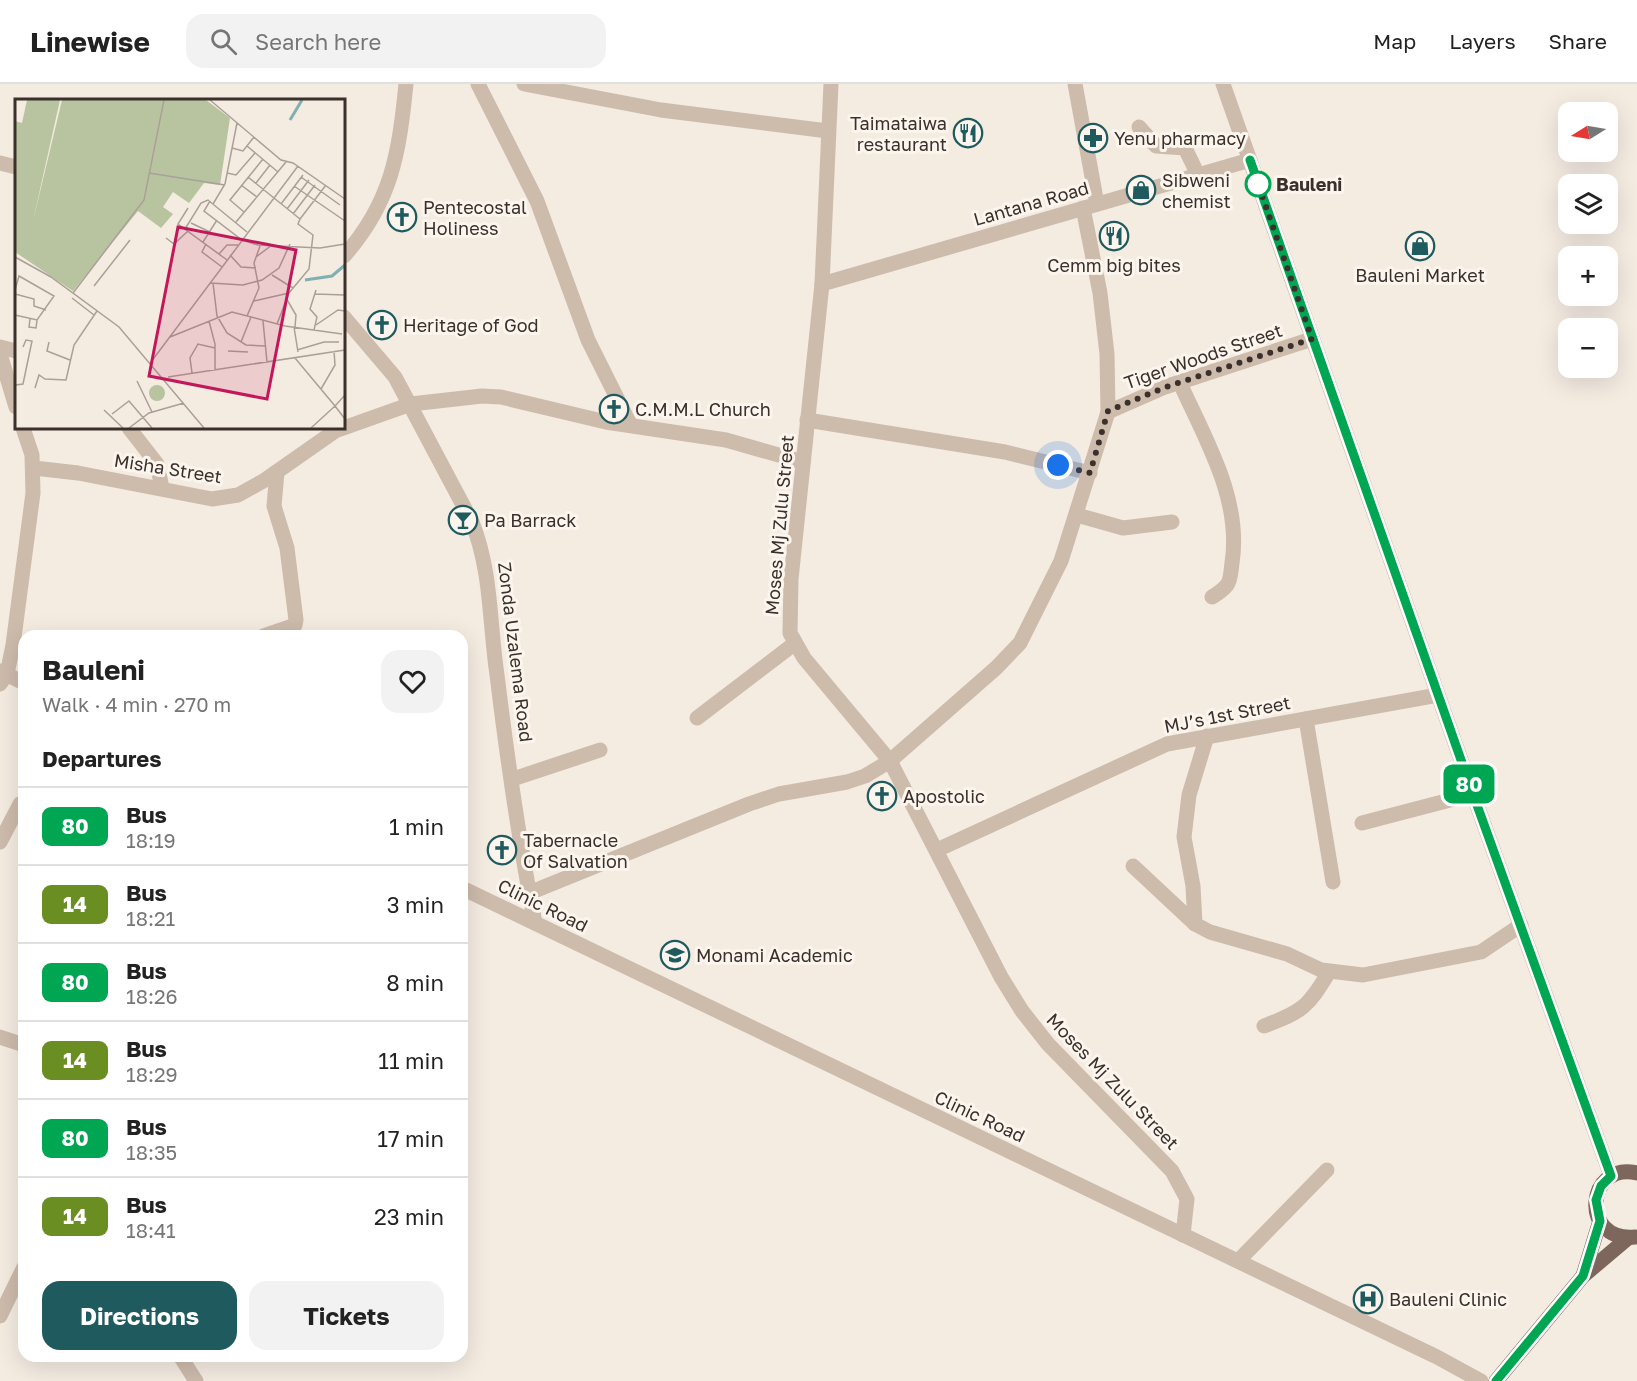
<!DOCTYPE html>
<html lang="en">
<head>
<meta charset="utf-8">
<style>
  :root { --surface:#fff; --page:#f2f2f2; --text:#222; --muted:#767676; --line:#e0e0e0; --accent:#1f5a5e }
  body { margin:0; font-family:"Golos Text",sans-serif; background:var(--page); color:var(--text); height:100vh; display:flex; flex-direction:column; font-size:22px; white-space:nowrap }
  * { box-sizing:border-box; margin:0 }
  p { font-size:20px; color:var(--muted) }
  .icon { flex:none; width:33px; height:33px; fill:none; stroke:currentColor; stroke-width:2; stroke-linecap:round; stroke-linejoin:round }
  .map { position:relative; flex:1; overflow:hidden }
  .side { position:absolute; left:18px; top:546px; width:450px; height:732px; display:flex; flex-direction:column; background:var(--surface); border-radius:18px; box-shadow:0 6px 24px #0002 }
  .side>* { flex:none }
  .badge { padding:0 12px; border-radius:9px; font-size:21px; line-height:39px }
  .needle { width:39px; rotate:259deg }
  .buttons { position:absolute; left:1558px; top:18px; display:grid; gap:12px }
  .buttons a { display:grid; place-items:center; width:60px; height:60px; border-radius:12px; background:var(--surface); box-shadow:0 6px 24px #0002; font-size:30px }
  .you { position:absolute; width:30px; height:30px; margin:-15px; border:4px solid #fff; border-radius:50%; background:#1a73e8; box-shadow:0 0 0 9px #1a73e833 }
  .map>.badge { position:absolute; translate:-50% -50%; box-shadow:0 0 0 3px #fff }
  h2 { padding:0 24px; font-size:22px; line-height:54px }
  .round { display:grid; place-items:center; flex:none; width:63px; height:63px; border-radius:18px; background:var(--page) }
  .headline { display:flex; align-items:center; justify-content:space-between; height:102px; padding:0 24px }
  h1 { font-size:28px; font-weight:700; line-height:45px }
  .action { display:flex; gap:12px; margin-top:auto; padding:12px 24px }
  .action a { flex:1; height:69px; border-radius:18px; background:var(--accent); color:#fff; font-size:24px; font-weight:700; line-height:69px; text-align:center }
  .action a+a { background:var(--page); color:var(--text) }
  ul { padding:0; list-style:none }
  li { display:flex; align-items:center; gap:18px; height:78px; padding:0 24px; border-top:2px solid var(--line) }
  li div { flex:1 }
  li b { display:block; font-size:22px }
  li em { font-style:normal }
  li .badge { min-width:66px; font-weight:700; text-align:center }
  header { display:flex; align-items:center; gap:36px; box-sizing:border-box; height:84px; padding:0 30px; background:var(--surface); border-bottom:2px solid var(--line) }
  header strong { font-size:28px }
  nav { display:flex; gap:33px; margin-inline-start:auto; font-size:21px }
  .search { width:420px; height:54px; background:var(--page); display:flex; align-items:center; gap:15px; box-sizing:border-box; padding:0 21px; border-radius:18px; color:var(--muted); font-size:22px }
  .map>svg:first-child { display:block }
  .lines { fill:none; stroke-linecap:round; stroke-linejoin:round }
  .minor { stroke:#cdbbac; stroke-width:15 }
  .major { stroke:#7d675c; stroke-width:15 }
  .line-casing { stroke:#fff; stroke-width:14 }
  .line { stroke:#00a651; stroke-width:9 }
  .walk { stroke:#3b302b; stroke-width:6; stroke-dasharray:0 10.8 }
  .stop-dot { fill:#fff; stroke:#00a651; stroke-width:3 }
  .labels { text-anchor:middle; dominant-baseline:central; stroke-width:6; stroke-linejoin:round; paint-order:stroke }
  .poi-label { font-size:18px; fill:#3b302b; stroke:#fbf5ee; text-anchor:start }
  .stop-label { font-size:18px; font-weight:bold; fill:#3b302b; stroke:#fbf5ee; text-anchor:start }
  .street-label { font-size:18px; fill:#3b302b; stroke:#fbf5ee }
  .inset-river { fill:none; stroke:#7fb0b2; stroke-width:3 }
  .inset-road { fill:none; stroke:#aaa098; stroke-width:1.5 }
  .view { fill:#c2185b; fill-opacity:0.15; stroke:#c2185b; stroke-width:3 }
  .inset-edge { fill:none; stroke:#3b302b; stroke-width:3 }
</style>
</head>
<body>
<header>
<strong>Linewise</strong>
<div class="search"><svg class="icon" aria-label="search" viewBox="0 0 24 24"><circle cx="10" cy="10" r="6"/><path d="M15 15l6 6"/></svg>Search here</div>
<nav><a>Map</a><a>Layers</a><a>Share</a></nav>
</header>
<div class="map">
<svg width="1637" height="1297" viewBox="0 0 1637 1297">
  <rect width="100%" height="100%" fill="#f4ebe1"/>
  <g class="lines">
    <!-- minor -->
    <g class="minor">
      <path d="M478 0 537 117 588 256 630 340"/>
      <path d="M524 0 661 26 828 47"/>
      <path d="M831 0 822 200 791 495 790 549 804 574 890 677 1001 893 1022 927 1048 960 1172 1087 1187 1115 1183 1151"/>
      <path d="M1075 0 1097 120"/>
      <path d="M1223 0 1473 710 1611 1092"/>
      <path d="M1139 43 1156 62 1185 64 1198 91"/>
      <path d="M0 79 16 83"/>
      <path d="M344 172C392 118 399 69 406 0"/>
      <path d="M822 200 1250 76"/>
      <path d="M344 233 395 293 472 438C492 489 489 537 497 591 507 673 519 757 535 839"/>
      <path d="M0 263 16 267"/>
      <path d="M0 270 16 323"/>
      <path d="M1180 299C1205 355 1242 415 1232 479 1231 486 1231 496 1227 501 1223 506 1217 510 1212 513"/>
      <path d="M1108 328 1165 303 1312 255"/>
      <path d="M807 336 1005 368 1090 389"/>
      <path d="M129 344 157 380 162 404"/>
      <path d="M34 384 78 389 212 415 238 411 265 396 335 347 411 320 482 312 501 313 606 338 726 356 803 378"/>
      <path d="M1077 431 1123 444 1172 438"/>
      <path d="M263 552 295 541 296 536 287 464 274 422 277 388"/>
      <path d="M0 587 24 599"/>
      <path d="M0 600 7 590 13 561 33 409 32 371 23 344"/>
      <path d="M697 634 794 560"/>
      <path d="M1306 635 1333 798"/>
      <path d="M1207 652 1189 711 1184 753 1193 802 1195 840 1210 848 1287 870 1321 886 1363 891 1481 868 1521 841"/>
      <path d="M513 695 600 666"/>
      <path d="M1362 739 1473 710"/>
      <path d="M0 758 20 720 24 721"/>
      <path d="M937 766 1167 660 1438 611"/>
      <path d="M1133 782 1195 840"/>
      <path d="M462 804 1437 1273 1481 1297"/>
      <path d="M529 809 749 720 779 710 847 698 865 692 890 677 996 584 1020 559 1061 477 1108 328 1107 270 1100 209 1083 124"/>
      <path d="M1264 942C1302 928 1308 923 1329 888"/>
      <path d="M0 953 24 961"/>
      <path d="M1238 1177 1327 1086"/>
      <path d="M0 1232 24 1183"/>
      <path d="M180 1272 196 1297"/>
    </g>
    <!-- major -->
    <g class="major">
      <path d="M1635 1153C1579 1158 1586 1077 1637 1089"/>
      <path d="M1583 1192 1600 1137"/>
      <path d="M1496 1297 1583 1192 1628 1154"/>
    </g>
  </g>
  <g class="lines">
    <!-- line casing -->
    <g class="line-casing">
      <path id="line" d="M1250 76 1473 710 1611 1092 1601 1102 1596 1116 1600 1137 1583 1192 1496 1297"/>
    </g>
    <!-- line -->
    <use href="#line" class="line"/>
    <!-- walk -->
    <path class="walk" d="M1058 381 1090 389 1108 327 1166 303 1312 255 1258 100"/>
  </g>
  <!-- icons -->
  <defs>
    <g id="restaurant-ring" transform="scale(1.5)"><circle r="9.5" fill="#fbf5ee" stroke="#1f5a5e" stroke-width="1.5"/><path d="M-5-6h1v4h1v-4h1v4h1v-4h1v5L-1.5 .5V6h-2V.5L-5-1ZM5-6V6H3V1.5H1.5Q1.5-4 5-6Z" fill="#1f5a5e"/></g>
    <g id="pharmacy-ring" transform="scale(1.5)"><circle r="9.5" fill="#fbf5ee" stroke="#1f5a5e" stroke-width="1.5"/><path d="M-2-6h4v4h4v4h-4v4h-4v-4h-4v-4h4Z" fill="#1f5a5e"/></g>
    <g id="shop-ring" transform="scale(1.5)"><circle r="9.5" fill="#fbf5ee" stroke="#1f5a5e" stroke-width="1.5"/><path d="M-5-2.5h2.3a2.7 3.5 0 0 1 5.4 0H5L5.5 6h-11ZM-1.5-2.5h3a1.5 2.3 0 0 0-3 0Z" fill="#1f5a5e"/></g>
    <g id="church-ring" transform="scale(1.5)"><circle r="9.5" fill="#fbf5ee" stroke="#1f5a5e" stroke-width="1.5"/><path d="M-1.2-6h2.4v3.5h3.3v2.4h-3.3V6h-2.4V-.1h-3.3v-2.4h3.3Z" fill="#1f5a5e"/></g>
    <g id="bar-ring" transform="scale(1.5)"><circle r="9.5" fill="#fbf5ee" stroke="#1f5a5e" stroke-width="1.5"/><path d="M-6-5H6L.8 .8V4.5H3.5V6h-7V4.5H-.8V.8Z" fill="#1f5a5e"/></g>
    <g id="school-ring" transform="scale(1.5)"><circle r="9.5" fill="#fbf5ee" stroke="#1f5a5e" stroke-width="1.5"/><path d="M0-5L7-2L0 1L-7-2ZM-4 1L0 2.5L4 1V4Q0 6-4 4Z" fill="#1f5a5e"/></g>
    <g id="hospital-ring" transform="scale(1.5)"><circle r="9.5" fill="#fbf5ee" stroke="#1f5a5e" stroke-width="1.5"/><path d="M-5-5h3v3.5h4V-5h3V5h-3V1.5h-4V5h-3Z" fill="#1f5a5e"/></g>
  </defs>
  <g fill-rule="evenodd">
    <use href="#restaurant-ring" x="968" y="49"/>
    <use href="#pharmacy-ring" x="1093" y="54"/>
    <use href="#shop-ring" x="1141" y="106"/>
    <use href="#church-ring" x="402" y="133"/>
    <use href="#restaurant-ring" x="1114" y="152"/>
    <use href="#shop-ring" x="1420" y="162"/>
    <use href="#church-ring" x="382" y="241"/>
    <use href="#church-ring" x="614" y="325"/>
    <use href="#bar-ring" x="463" y="436"/>
    <use href="#church-ring" x="882" y="712"/>
    <use href="#church-ring" x="502" y="766"/>
    <use href="#school-ring" x="675" y="871"/>
    <use href="#hospital-ring" x="1368" y="1215"/>
  </g>
  <!-- markers -->
  <circle class="stop-dot" cx="1258" cy="100" r="12"/>
  <g class="labels">
    <!-- poi labels -->
    <g class="poi-label">
      <text x="947" y="39" text-anchor="end">Taimataiwa<tspan x="947" dy="21">restaurant</tspan></text>
      <text x="1114" y="54">Yenu pharmacy</text>
      <text x="1162" y="96">Sibweni<tspan x="1162" dy="21">chemist</tspan></text>
      <text x="423" y="123">Pentecostal<tspan x="423" dy="21">Holiness</tspan></text>
      <text x="1114" y="181" text-anchor="middle">Cemm big bites</text>
      <text x="1420" y="191" text-anchor="middle">Bauleni Market</text>
      <text x="403" y="241">Heritage of God</text>
      <text x="635" y="325">C.M.M.L Church</text>
      <text x="484" y="436">Pa Barrack</text>
      <text x="903" y="712">Apostolic</text>
      <text x="523" y="756">Tabernacle<tspan x="523" dy="21">Of Salvation</tspan></text>
      <text x="696" y="871">Monami Academic</text>
      <text x="1389" y="1215">Bauleni Clinic</text>
    </g>
    <!-- stop labels -->
    <g class="stop-label">
      <text x="1276" y="100">Bauleni</text>
    </g>
    <!-- street labels -->
    <g class="street-label">
      <text transform="translate(1031 119) rotate(-16)">Lantana Road</text>
      <text transform="translate(1203 272) rotate(-19)">Tiger Woods Street</text>
      <text transform="translate(168 384) rotate(9)">Misha Street</text>
      <text transform="translate(779 441) rotate(-85)">Moses Mj Zulu Street</text>
      <text transform="translate(516 568) rotate(83)">Zonda Uzalema Road</text>
      <text transform="translate(1227 630) rotate(-11)">MJ’s 1st Street</text>
      <text transform="translate(543 821) rotate(26)">Clinic Road</text>
      <text transform="translate(1113 997) rotate(46)">Moses Mj Zulu Street</text>
      <text transform="translate(980 1032) rotate(25)">Clinic Road</text>
    </g>
  </g>
  <!-- overview -->
  <g transform="translate(15 15)">
    <rect width="330" height="330" fill="#f4ebe1"/>
    <path d="M12 1H45L18 122 47 1H191L215 19 205 86 189 84 174 104 158 93 148 108 158 115 146 129 123 112 58 192 0 153V22L7 24ZM134 294a8 8 0 1 1 16 0a8 8 0 1 1-16 0Z" fill="#b8c4a0"/>
    <path class="inset-river" d="M275 21 287 1M290 181 317 177 330 166"/>
    <path class="inset-road" d="M195 1 266 61 278 64 330 100M232 47 263 73M217 49 228 52 239 38M134 74 210 86M212 74 221 76 240 54M233 78 285 120M286 78 325 106M241 84 255 66M226 86 242 98M279 87 330 122M195 102 189 112 227 141 243 146 305 149 330 145M198 105 210 85 222 24M266 105 288 76M173 109 163 125 212 161M272 110 294 81M229 113 215 101 248 60M278 115 300 86M285 120 311 86M221 123 271 63M176 124 195 133M170 130 186 104 193 101 232 133M151 139 159 145 173 132M188 143 202 121M191 145 187 153 207 168M204 155 212 146H223M215 156 226 168 241 169M0 158 36 178 104 228 189 329M241 158 257 146M257 176 278 189M195 184 228 186 247 181 264 169 275 145M198 184 202 217 212 234 231 246 250 247M79 187 115 141M0 191 4 177 39 197 22 221 0 216M58 194 129 101 149 1M0 195 19 200V207L31 211M300 195 330 196M57 199 79 216M271 199 281 216 280 228M239 202 274 194M232 217 244 189 239 164 245 147M15 220 14 228 21 229 22 221M194 222 200 245V271M248 222 252 263M262 225 274 194 294 170 298 136 283 125 285 120M301 226 323 211 330 212M279 228 283 253M299 231 302 218 295 210 301 191M155 238 217 213 270 227 327 235M34 243 32 252 55 261M226 243 236 218M282 251 309 243H324M213 252 233 253M280 259 320 307 296 329M136 263 283 67M177 274 175 259 183 245 200 249M153 278 330 251M122 282 137 313M0 286 8 285 17 242 11 241 8 248M20 289 24 276 30 280 51 281 59 246 82 212M306 290 320 266 319 252M330 296 320 307 330 320M89 311 108 329M97 315 114 302 137 329M114 329 134 314 169 304"/>
    <path class="view" d="M163 128 281 151 252 300 134 277Z"/>
    <rect width="330" height="330" class="inset-edge"/>
  </g>
</svg>
<div class="buttons">
<a><svg class="needle" viewBox="-14 -14 28 28"><path d="M0-13l5 13h-10z" fill="#e53935"/><path d="M0 13l5-13h-10z" fill="#767676"/></svg></a>
<a><svg class="icon" aria-label="layers" viewBox="0 0 24 24"><path d="M12 4l9 5-9 5-9-5zM3 14l9 5 9-5"/></svg></a>
<a>+</a>
<a>−</a>
</div>
<div class="you" style="left:1058px;top:381px"></div>
<b class="badge" style="left:1469px;top:700px;background:#00a651;color:#fff">80</b>
<section class="side">
<div class="headline"><div><h1>Bauleni</h1><p>Walk · 4 min · 270 m</p></div><a class="round"><svg class="icon" aria-label="heart" viewBox="0 0 24 24"><path d="M12 20l-8-8c-3-5 5-10 8-4 3-6 11-1 8 4z"/></svg></a></div>
<h2>Departures</h2>
<ul>
<li><span class="badge" style="background:#00a651;color:#fff">80</span><div><b>Bus</b><p>18:19</p></div><em>1 min</em></li>
<li><span class="badge" style="background:#6b8e23;color:#fff">14</span><div><b>Bus</b><p>18:21</p></div><em>3 min</em></li>
<li><span class="badge" style="background:#00a651;color:#fff">80</span><div><b>Bus</b><p>18:26</p></div><em>8 min</em></li>
<li><span class="badge" style="background:#6b8e23;color:#fff">14</span><div><b>Bus</b><p>18:29</p></div><em>11 min</em></li>
<li><span class="badge" style="background:#00a651;color:#fff">80</span><div><b>Bus</b><p>18:35</p></div><em>17 min</em></li>
<li><span class="badge" style="background:#6b8e23;color:#fff">14</span><div><b>Bus</b><p>18:41</p></div><em>23 min</em></li>
</ul>
<div class="action"><a>Directions</a><a>Tickets</a></div>
</section>
</div>
</body>
</html>
